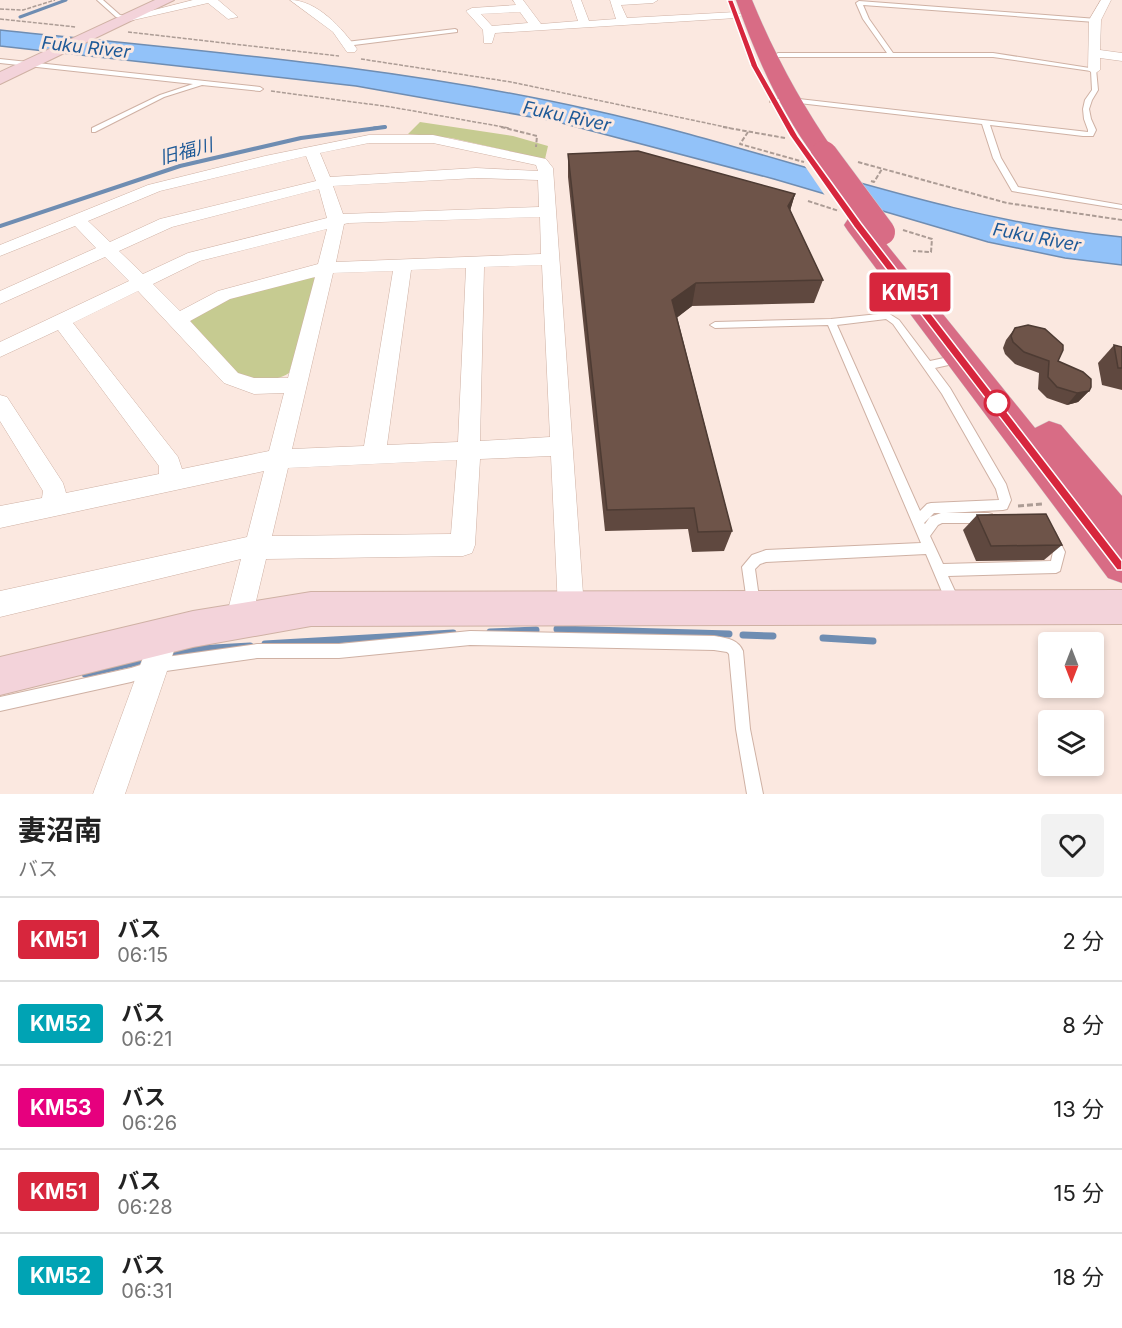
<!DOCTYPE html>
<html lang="ja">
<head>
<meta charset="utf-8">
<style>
  :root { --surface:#fff; --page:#f2f2f2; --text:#222; --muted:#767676; --line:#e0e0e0 }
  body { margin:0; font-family:Inter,"Noto Sans JP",sans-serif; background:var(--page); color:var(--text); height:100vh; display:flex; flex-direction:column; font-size:22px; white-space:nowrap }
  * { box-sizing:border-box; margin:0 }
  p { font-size:20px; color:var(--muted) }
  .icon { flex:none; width:33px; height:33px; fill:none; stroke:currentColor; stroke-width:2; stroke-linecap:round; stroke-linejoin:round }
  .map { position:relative; height:794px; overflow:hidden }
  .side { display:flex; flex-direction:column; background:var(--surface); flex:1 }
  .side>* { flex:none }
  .badge { padding:0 12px; border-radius:4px; font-size:21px; line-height:39px }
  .needle { width:39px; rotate:180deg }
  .tools { position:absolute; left:1038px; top:632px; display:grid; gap:12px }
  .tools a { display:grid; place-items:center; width:66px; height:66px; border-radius:6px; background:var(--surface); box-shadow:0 3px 9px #0003; font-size:30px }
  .map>.badge { position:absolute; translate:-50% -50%; box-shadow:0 0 0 3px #fff }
  .round { display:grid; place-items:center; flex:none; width:63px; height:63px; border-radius:6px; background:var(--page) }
  .overview { display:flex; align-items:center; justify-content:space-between; height:102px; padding:0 18px }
  h1 { font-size:28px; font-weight:700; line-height:45px }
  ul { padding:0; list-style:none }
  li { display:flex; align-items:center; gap:18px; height:84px; padding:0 18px; border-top:2px solid var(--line) }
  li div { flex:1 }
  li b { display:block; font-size:22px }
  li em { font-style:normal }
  li .badge { min-width:66px; font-weight:700; text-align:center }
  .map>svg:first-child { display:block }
  .green { fill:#c6cb91 }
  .water { fill:#92c2f9; stroke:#6f8db2; stroke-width:1.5 }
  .pier { fill:#fbe8e0 }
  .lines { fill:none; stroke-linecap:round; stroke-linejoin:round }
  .stream-far2 { stroke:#6f8db2; stroke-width:3 }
  .stream-far1 { stroke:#6f8db2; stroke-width:4 }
  .stream { stroke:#6f8db2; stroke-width:7 }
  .lane-casing { stroke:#cfb1a4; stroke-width:2 }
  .street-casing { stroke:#cfb1a4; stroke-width:1 }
  .secondary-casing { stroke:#cfb1a4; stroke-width:2 }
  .highway-casing { stroke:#d2d0cf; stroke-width:1 }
  .path-far2 { stroke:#ac9c95; stroke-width:1.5; stroke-dasharray:4 1.5; stroke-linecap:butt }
  .path-far1 { stroke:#ac9c95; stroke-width:2; stroke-dasharray:4.5 2; stroke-linecap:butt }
  .path { stroke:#ac9c95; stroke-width:3; stroke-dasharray:6 3; stroke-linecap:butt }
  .lane { fill:#fff; fill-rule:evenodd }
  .street { fill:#fff; fill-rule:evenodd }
  .secondary { fill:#f3d3da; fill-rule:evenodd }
  .highway { fill:#d86c85; fill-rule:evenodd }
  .highway-bridge-casing { stroke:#d2d0cf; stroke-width:27; stroke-linecap:butt }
  .highway-bridge { stroke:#d86c85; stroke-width:26 }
  .wall { fill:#5f483f }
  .shaded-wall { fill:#4d3b33 }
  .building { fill:#6e5449; stroke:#4d3b33; stroke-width:1.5 }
  .line { fill:#d7263d; stroke:#fff; stroke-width:1.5 }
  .stop-dot { fill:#fff; stroke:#d7263d; stroke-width:3 }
  .labels { text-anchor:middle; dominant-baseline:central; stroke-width:6; stroke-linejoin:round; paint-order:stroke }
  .far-water-label { font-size:18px; font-style:italic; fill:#1d5997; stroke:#fbe8e0 }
</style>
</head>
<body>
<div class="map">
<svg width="1122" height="794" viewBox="0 0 1122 794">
  <rect width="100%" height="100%" fill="#fbe8e0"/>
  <!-- green -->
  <g class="green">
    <path d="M420 122 513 136 548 146 545 159 451 138 408 134Z"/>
    <path d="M309 275 317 279 289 373C277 381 253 384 240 376 223 365 204 338 190 324L192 315 228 297Z"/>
  </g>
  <!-- water -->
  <path class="water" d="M0 30C198 51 397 66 592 110 769 149 941 220 1122 237V265L1065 258 988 242 774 179 554 121 356 86 0 46Z"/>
  <!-- pier -->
  <path class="pier" d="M802 162 852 176 882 214 826 197Z"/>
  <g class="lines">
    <!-- stream-far2 -->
    <g class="stream-far2">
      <path d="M20 17 66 0"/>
      <path d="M374 128 385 127"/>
    </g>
    <!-- stream-far1 -->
    <path class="stream-far1" d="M0 226 180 166 301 138 385 127"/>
    <!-- stream -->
    <g class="stream">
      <path d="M557 629 729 634"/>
      <path d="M490 632 536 630"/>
      <path d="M743 635 773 636"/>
      <path d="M823 638 873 641"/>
      <path d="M265 644 453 633"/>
      <path d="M167 656 197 649 250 646"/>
      <path d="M85 674 146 660"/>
    </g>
    <!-- lane casing -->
    <g class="lane-casing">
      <g id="lane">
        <path d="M97 0H103L120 15 132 18 129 20 116 17Z"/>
        <path d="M859 1 1097 19 1098 20 1095 22 863 5 869 19 893 53H993L1096 69 1098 90 1092 100 1089 109 1091 119 1096 130 1093 136H1083L990 125 1001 158 1018 187 1122 205V209L1012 191 993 158 982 124 799 103 770 102V100L772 99H799L1088 132V130L1084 119 1083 109 1085 100 1092 90 1091 71 993 57H778L775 55 778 53H887L863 19 856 3Z"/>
        <path d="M455 29 457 30V32L346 46 343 44 346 42Z"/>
        <path d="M0 59 260 87 263 89 260 91 202 85 164 97 95 132H92V128L160 95 193 84 0 63Z"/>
        <path d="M888 313 899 320 930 361 958 355 962 356 963 359 962 362 935 368 950 388 1006 484 1011 500 1007 509 1003 510 946 513H988L992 514 994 518 992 522 988 523H942L938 525 930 536 943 564 1051 561 1053 552 1045 536 1047 532 1051 530 1055 532 1065 552 1060 571 1056 573 948 576 960 602 958 606 953 608 948 606 926 554 766 562 760 564 755 569 760 605 758 609 753 611 748 609 742 567 752 555 766 550 921 543 828 325 715 328 710 325 715 322 831 319ZM886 319 893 324 942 394 996 489 999 500 931 503 927 504 920 511 837 325ZM934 513H941L930 517 925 524 924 523Z"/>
        <path d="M470 631 714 636C726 638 738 639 743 651L750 729 763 794H747L736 729 729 654 727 652 714 650 470 645 339 658H257L166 671 131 682 0 711V697L131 668 166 657 257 644H339Z"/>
      </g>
    </g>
    <!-- street casing -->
    <g class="street-casing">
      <g id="street">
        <path d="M193 0H218L238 17 228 19 208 3 129 21 123 18Z"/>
        <path d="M290 0C317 0 342 28 357 49L355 52H347L333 32Z"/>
        <path d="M513 0H523L541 24 578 21 571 0H581L589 21 616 19 610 0H658L653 3 621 5 627 18 736 12 742 15 736 18 495 33 492 43H484L483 30 466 11 472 8 516 5ZM520 12 528 23 492 26 481 14Z"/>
        <path d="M1101 0H1111L1101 20 1100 50 1122 53V61L1100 58V70L1094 74 1088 70 1089 20Z"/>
        <path d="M369 135H433L546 159 553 168 584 608 580 617 571 621 562 617 558 608 551 456 480 459 475 545 472 553 463 556 266 559 252 618 248 627 239 631 230 627 226 618 241 559 0 617V591L247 537 264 471 0 528V506L42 498 43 491 0 421V395L7 397 63 483 66 493 159 474V466L58 330 0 357V342L129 281 105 257 0 304V291L96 248 75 226 0 256V245L148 185 265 156ZM369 143H433L536 165 538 171 476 168 330 177 320 153ZM306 156 316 181 160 219 110 242 88 221 160 191ZM476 178 538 180 539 207 343 214 333 186ZM319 189 327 218 188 253 143 274 119 251 172 227ZM540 217 541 254 336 262 344 224 349 223ZM327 229 318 264 218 291 180 311 153 284 200 261ZM542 265 550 437 480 441 484 267ZM466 268 458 442 387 445 411 270ZM393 271 364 446 292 449 333 273ZM315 277 288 378H254L238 373 190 321 230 299ZM138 291 224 383 254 394 284 393 269 451 182 469 178 457 73 323ZM457 460 451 534 272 536 288 468Z"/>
        <path d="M166 620 176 624 180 633 125 794H93L152 633 156 624Z"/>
      </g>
    </g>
    <!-- secondary casing -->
    <g class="secondary-casing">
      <g id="secondary">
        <path d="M155 0H174L0 84V72Z"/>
        <path d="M1122 590V624L311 626 193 647 0 695V657L193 611 311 592Z"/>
      </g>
    </g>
    <!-- highway casing -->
    <g class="highway-casing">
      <g id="highway">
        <path d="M736 0H752C775 56 802 105 836 154L832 159H816C780 110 756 57 736 0Z"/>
        <path d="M857 217 866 219 1035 428 1049 421 1061 425 1122 496V583L1108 578 848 231 844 225 848 219Z"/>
      </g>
    </g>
    <!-- path-far2 -->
    <g class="path-far2">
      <path d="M0 9 23 10 55 0"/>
      <path d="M0 19 76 27"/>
      <path d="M128 32 339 56"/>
      <path d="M361 59 511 82 730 128"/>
      <path d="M271 91 391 107 509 128"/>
    </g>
    <!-- path-far1 -->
    <g class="path-far1">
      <path d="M501 127 537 136 536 147"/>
      <path d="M723 127 785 138"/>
      <path d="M748 132 740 144 804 162"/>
      <path d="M858 162 1007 203 1122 220"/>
      <path d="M871 181 874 182 882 169"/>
      <path d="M808 201 839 211"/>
      <path d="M903 230 932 239 931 252 913 251"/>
    </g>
    <!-- path -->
    <path class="path" d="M1018 506 1043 504"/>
    <!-- lane -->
    <use href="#lane" class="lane"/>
    <!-- street -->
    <use href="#street" class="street"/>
    <!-- secondary -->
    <use href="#secondary" class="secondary"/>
    <!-- highway -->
    <use href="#highway" class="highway"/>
    <!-- highway-bridge casing -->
    <g class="highway-bridge-casing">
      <path id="highway-bridge" d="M824 154 882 232"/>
    </g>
    <!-- highway-bridge -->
    <use href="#highway-bridge" class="highway-bridge"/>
  </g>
  <!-- wall -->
  <g class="wall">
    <path d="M568 154 795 194 790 210 823 280 814 303 692 306 677 317 732 531 724 551 692 552 688 529 605 531 568 177Z"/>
    <path d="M1015 328 1058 361 1089 391 1078 402 1067 405 1047 398 1038 389 1039 373 1015 364 1005 354 1003 348 1006 340Z"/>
    <path d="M1114 345 1122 347V390L1102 385 1098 363Z"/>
    <path d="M977 515 1062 545 1044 560 976 561 963 530Z"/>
  </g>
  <!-- shaded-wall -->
  <g class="shaded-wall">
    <path d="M795 194 788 218V206Z"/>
    <path d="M696 283 692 306 669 324 672 300Z"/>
    <path d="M1089 391 1078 402 1067 405 1077 393Z"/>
  </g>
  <!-- building -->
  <g class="building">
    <path d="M638 151 795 194 788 206 823 280 696 283 672 300 732 531 698 532 694 508 607 510 568 154Z"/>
    <path d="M1028 325 1045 329 1063 345V350L1058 361 1083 372 1091 379V387L1089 391 1077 393 1057 387 1048 377 1049 361 1024 352 1013 342 1011 336 1015 328Z"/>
    <path d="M1114 345 1122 347V368H1118Z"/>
    <path d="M1046 514 1062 545 991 546 977 515Z"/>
  </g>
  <!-- line -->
  <path class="line" d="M727 0H733L758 66 798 136 861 223 1122 561V570H1117L854 227 790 136 751 66Z"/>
  <!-- markers -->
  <circle class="stop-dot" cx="997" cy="403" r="12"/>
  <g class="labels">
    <!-- far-water labels -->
    <g class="far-water-label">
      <text transform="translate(86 47) rotate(6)">Fuku River</text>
      <text transform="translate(567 116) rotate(12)">Fuku River</text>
      <text transform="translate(186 151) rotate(-15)">旧福川</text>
      <text transform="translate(1037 237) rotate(11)">Fuku River</text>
    </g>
  </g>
</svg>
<div class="tools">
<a><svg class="needle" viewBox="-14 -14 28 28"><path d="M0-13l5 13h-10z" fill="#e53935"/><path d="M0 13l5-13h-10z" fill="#767676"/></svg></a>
<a><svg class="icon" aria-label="layers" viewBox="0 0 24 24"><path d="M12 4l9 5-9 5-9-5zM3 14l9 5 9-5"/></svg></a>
</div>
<b class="badge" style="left:910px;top:292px;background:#d7263d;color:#fff">KM51</b>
</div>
<section class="side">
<div class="overview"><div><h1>妻沼南</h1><p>バス</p></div><a class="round"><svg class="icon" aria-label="heart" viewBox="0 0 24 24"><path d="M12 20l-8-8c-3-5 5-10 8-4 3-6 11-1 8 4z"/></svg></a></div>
<ul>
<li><span class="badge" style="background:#d7263d;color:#fff">KM51</span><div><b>バス</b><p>06:15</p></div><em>2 分</em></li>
<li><span class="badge" style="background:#00a3b4;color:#fff">KM52</span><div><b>バス</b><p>06:21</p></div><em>8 分</em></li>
<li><span class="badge" style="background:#e6007e;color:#fff">KM53</span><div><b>バス</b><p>06:26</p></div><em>13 分</em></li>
<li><span class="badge" style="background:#d7263d;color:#fff">KM51</span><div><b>バス</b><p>06:28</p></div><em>15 分</em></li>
<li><span class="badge" style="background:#00a3b4;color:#fff">KM52</span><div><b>バス</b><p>06:31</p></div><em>18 分</em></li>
</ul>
</section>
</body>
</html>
